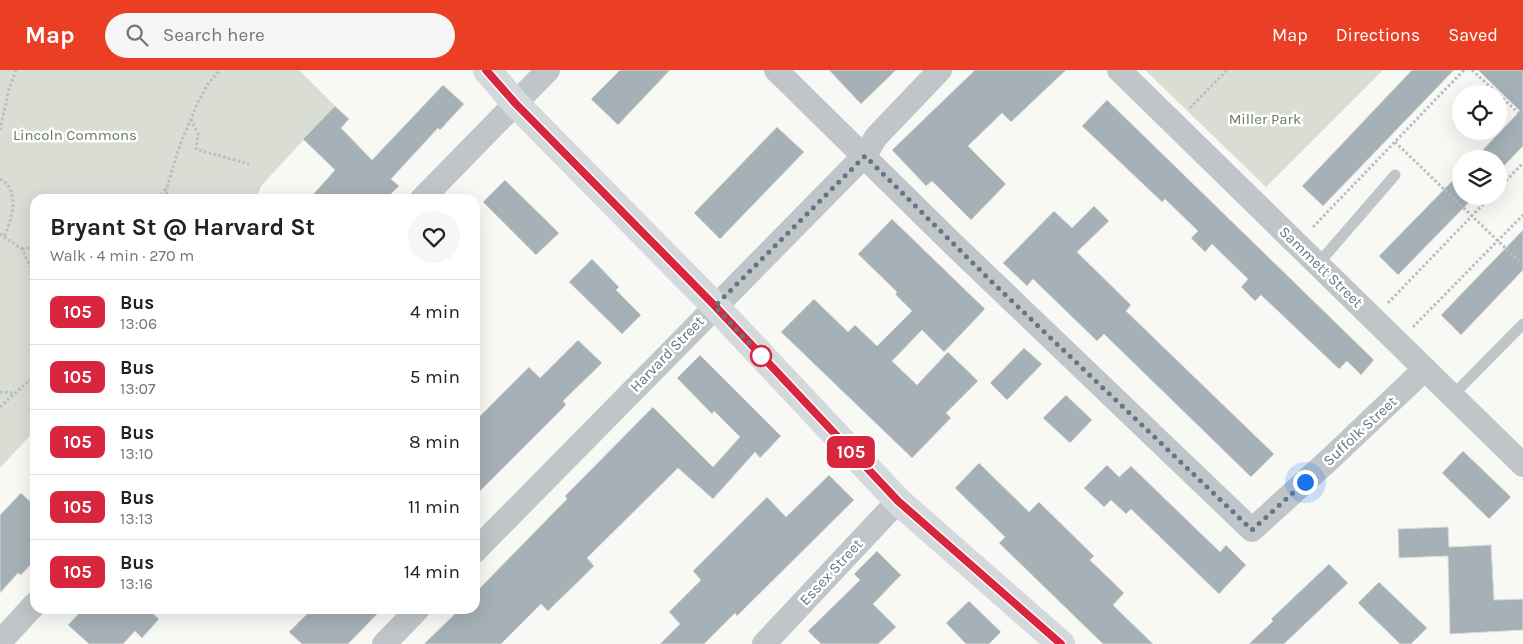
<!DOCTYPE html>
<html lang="en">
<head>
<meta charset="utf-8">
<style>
  :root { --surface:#fff; --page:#f6f6f6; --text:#222; --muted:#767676; --line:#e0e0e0; --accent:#ea3f24 }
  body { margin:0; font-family:Karla,sans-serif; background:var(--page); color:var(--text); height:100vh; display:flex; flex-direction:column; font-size:19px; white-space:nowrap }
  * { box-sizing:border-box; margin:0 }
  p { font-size:16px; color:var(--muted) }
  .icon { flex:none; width:28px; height:28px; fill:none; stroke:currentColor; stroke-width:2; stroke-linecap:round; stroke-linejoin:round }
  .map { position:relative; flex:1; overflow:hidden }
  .side { position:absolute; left:30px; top:124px; width:450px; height:420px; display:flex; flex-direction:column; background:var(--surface); border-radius:15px; box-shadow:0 5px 20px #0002 }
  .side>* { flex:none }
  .badge { padding:0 10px; border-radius:8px; font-size:18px; line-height:32px }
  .controls { position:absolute; left:1452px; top:15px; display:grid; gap:10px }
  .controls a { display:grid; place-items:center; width:55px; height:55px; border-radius:50%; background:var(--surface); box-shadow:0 5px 20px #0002; font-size:25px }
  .you { position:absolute; width:25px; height:25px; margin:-12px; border:4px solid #fff; border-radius:50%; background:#1a73e8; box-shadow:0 0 0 8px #1a73e833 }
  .map>.badge { position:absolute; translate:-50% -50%; box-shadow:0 0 0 2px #fff }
  .round { display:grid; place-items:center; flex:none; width:52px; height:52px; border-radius:26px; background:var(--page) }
  .head { display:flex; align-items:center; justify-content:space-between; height:85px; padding:0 20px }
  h1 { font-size:24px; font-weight:700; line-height:38px }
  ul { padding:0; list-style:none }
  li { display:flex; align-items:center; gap:15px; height:65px; padding:0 20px; border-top:1px solid var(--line) }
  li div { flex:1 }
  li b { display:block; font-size:19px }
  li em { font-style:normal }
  li .badge { min-width:55px; font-weight:700; text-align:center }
  header { display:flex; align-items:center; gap:30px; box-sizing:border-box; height:70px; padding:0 25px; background:var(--accent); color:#fff }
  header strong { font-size:24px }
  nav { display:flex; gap:28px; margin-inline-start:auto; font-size:18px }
  .search { width:350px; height:45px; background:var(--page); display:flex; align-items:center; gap:12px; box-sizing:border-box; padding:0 18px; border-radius:28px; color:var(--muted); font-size:19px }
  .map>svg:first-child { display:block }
  .green { fill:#d9ddd4 }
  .building { fill:#a5b1b6; stroke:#dadad8 }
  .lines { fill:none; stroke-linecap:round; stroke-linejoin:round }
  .path { stroke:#b9bec0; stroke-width:3; stroke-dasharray:2.5 2.5; stroke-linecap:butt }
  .lane { stroke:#bfc5c8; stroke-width:11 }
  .street { stroke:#bfc5c8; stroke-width:24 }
  .secondary { stroke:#d3d9dc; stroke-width:28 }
  .line-casing { stroke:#fff; stroke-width:11 }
  .line { stroke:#d7263d; stroke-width:8 }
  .walk { stroke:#627782; stroke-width:5; stroke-dasharray:0 9 }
  .stop-dot { fill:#fff; stroke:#d7263d; stroke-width:2.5 }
  .labels { text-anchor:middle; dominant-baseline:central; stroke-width:5; stroke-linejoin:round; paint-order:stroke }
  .park-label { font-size:15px; fill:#687961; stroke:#fff }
  .street-label { font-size:15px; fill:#627782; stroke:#fff }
</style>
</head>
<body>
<header>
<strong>Map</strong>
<div class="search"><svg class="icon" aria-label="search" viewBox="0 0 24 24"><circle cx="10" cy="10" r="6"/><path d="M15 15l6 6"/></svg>Search here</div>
<nav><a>Map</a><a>Directions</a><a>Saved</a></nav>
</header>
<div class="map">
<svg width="1523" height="574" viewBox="0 0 1523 574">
  <rect width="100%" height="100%" fill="#f8f8f5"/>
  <!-- green -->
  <g class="green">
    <path d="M0 0H299L335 36 261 116 256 129H35V360L0 398Z"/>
    <path d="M1145 0H1383L1266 117Z"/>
  </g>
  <!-- building -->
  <g class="building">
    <path d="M620 0H670L618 55 591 29Z"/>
    <path d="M829 0H896L861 34Z"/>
    <path d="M975 0H1066L1011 52 1002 43 968 76 1006 114 971 150 932 111 926 116 892 80Z"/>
    <path d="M1412 0H1454L1323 136 1302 116Z"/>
    <path d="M1478 0H1523V76L1499 101V89H1474L1520 41Z"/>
    <path d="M443 15 464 34 440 60 438 58 391 109 399 116 386 129H309L335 100 303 69 335 36 349 49 341 58 372 90Z"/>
    <path d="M1107 30 1374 290 1361 305 1347 291 1339 299 1261 225 1255 231 1241 217 1248 209 1212 174 1205 182 1191 168 1198 161 1165 129 1162 132 1082 56Z"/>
    <path d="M777 57 804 82 720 169 694 143Z"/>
    <path d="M1461 102V126H1475L1398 205 1379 186Z"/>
    <path d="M505 110 559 163 536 185 483 132Z"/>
    <path d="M1094 136 1109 151 1077 182 1131 235 1126 241 1274 384 1251 407 1104 264 1097 271 1033 209 1027 216 1003 193 1054 141 1072 158Z"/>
    <path d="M892 149 985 239 944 282 922 260 892 291 917 315 948 282 978 311 946 343 951 348 912 388 781 262 814 229 848 262 855 255 877 276 912 241 895 224 897 222 858 184Z"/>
    <path d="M1523 160V200L1461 265 1441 245Z"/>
    <path d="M592 189 619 217 616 220 641 245 622 264 569 212Z"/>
    <path d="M578 270 602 293 563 331 566 335 475 426V351L529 297 540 308Z"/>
    <path d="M1024 278 1042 294 1007 330 990 313Z"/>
    <path d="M700 285 781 366 760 388 755 382 713 429 678 398 587 488 594 496 548 541 541 534 501 574H424L460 539H475V523L567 429 565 426 653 337 713 397 740 367 714 341 712 344 677 308Z"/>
    <path d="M1066 325 1092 350 1070 373 1043 348Z"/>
    <path d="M1463 381 1511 427 1489 449 1442 403Z"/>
    <path d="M979 393 1029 442 1039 432 1094 486 1090 490 1124 523 1113 535 1153 574H1103L999 473 1005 467 955 418Z"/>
    <path d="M1107 395 1119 407 1131 396 1220 482 1226 475 1246 495 1219 524 1131 439 1126 444 1111 430 1104 437 1084 418Z"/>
    <path d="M829 405 854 430 737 546 735 543 704 574H660L680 554 669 542 701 510 693 501 767 427 786 447Z"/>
    <path d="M21 423 35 436V490L21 505 18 503 0 523V445Z"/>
    <path d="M1448 457 1449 477 1491 475 1494 530 1523 529V560L1450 564 1448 486 1399 488 1398 459Z"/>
    <path d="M877 481 901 505 873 534 896 557 878 574H821L808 561 860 510 854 504Z"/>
    <path d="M1329 494 1348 513 1284 574H1249L1273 551 1271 549Z"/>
    <path d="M1379 512 1427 558 1411 574H1400L1358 533Z"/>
    <path d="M969 531 1001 562 989 574H966L946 553Z"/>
    <path d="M83 539H148L159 549 142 568 135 561 123 574H89L68 555Z"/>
    <path d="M312 539H382L348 574H302L289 562Z"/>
  </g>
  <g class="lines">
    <!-- path -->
    <g class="path">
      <path d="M1472 0 1498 24"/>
      <path d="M1499 25 1523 47"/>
      <path d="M1190 38 1227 0"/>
      <path d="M191 49 198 64 196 79 249 94"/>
      <path d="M0 60 9 19 16 0"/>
      <path d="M1395 72 1523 195"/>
      <path d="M0 109C21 121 12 149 4 167"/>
      <path d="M1499 118 1523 93"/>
      <path d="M158 129 167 117 181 72 198 32 207 15 220 0"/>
      <path d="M166 129 167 118"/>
      <path d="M1313 157 1464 0"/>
      <path d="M0 164 22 179 35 207"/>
      <path d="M22 179 35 178"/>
      <path d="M1388 233 1491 126"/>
      <path d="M1413 257 1523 145"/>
      <path d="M0 322 14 323"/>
      <path d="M0 337 35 305"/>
    </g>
    <!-- lane -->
    <g class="lane">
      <path d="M1318 194 1395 105"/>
      <path d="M1452 326 1523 254"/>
    </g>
    <!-- street -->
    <g class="street">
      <path d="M776 0 953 174 1252 460 1331 388 1425 299"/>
      <path d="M1119 0 1523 395"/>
      <path d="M422 129 548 0"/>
      <path d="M475 481 865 85 876 67 940 0"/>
      <path d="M0 572 35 534"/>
      <path d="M384 574 418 539"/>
      <path d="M764 574 898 431"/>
    </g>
    <!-- secondary -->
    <path class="secondary" d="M487 0 515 33 715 236 898 431 1061 574"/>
  </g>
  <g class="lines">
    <!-- line casing -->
    <g class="line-casing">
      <path id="line" d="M486 0 515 33 715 236 898 431 1061 574"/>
    </g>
    <!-- line -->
    <use href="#line" class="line"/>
    <!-- walk -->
    <path class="walk" d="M761 286 715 236 865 86 993 213 1252 460 1305 412"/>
  </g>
  <!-- markers -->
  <circle class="stop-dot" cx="761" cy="286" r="10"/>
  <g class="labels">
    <!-- park labels -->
    <g class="park-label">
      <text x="1265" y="49">Miller Park</text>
      <text x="75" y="65">Lincoln Commons</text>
    </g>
    <!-- street labels -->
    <g class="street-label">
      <text transform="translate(1321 197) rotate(44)">Sammett Street</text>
      <text transform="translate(667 284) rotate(-46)">Harvard Street</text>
      <text transform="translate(1360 361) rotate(-43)">Suffolk Street</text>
      <text transform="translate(831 502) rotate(-47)">Essex Street</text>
    </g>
  </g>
</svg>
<div class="controls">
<a><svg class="icon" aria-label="locate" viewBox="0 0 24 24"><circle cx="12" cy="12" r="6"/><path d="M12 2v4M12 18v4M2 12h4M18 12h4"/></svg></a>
<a><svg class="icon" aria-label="layers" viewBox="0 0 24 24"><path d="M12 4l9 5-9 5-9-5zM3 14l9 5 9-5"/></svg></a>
</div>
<div class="you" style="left:1305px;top:412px"></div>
<b class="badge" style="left:851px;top:382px;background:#d7263d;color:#fff">105</b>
<section class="side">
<div class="head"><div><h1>Bryant St @ Harvard St</h1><p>Walk · 4 min · 270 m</p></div><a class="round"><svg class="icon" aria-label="heart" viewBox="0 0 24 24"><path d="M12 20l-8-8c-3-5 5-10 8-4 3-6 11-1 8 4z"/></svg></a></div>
<ul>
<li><span class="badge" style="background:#d7263d;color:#fff">105</span><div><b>Bus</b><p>13:06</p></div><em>4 min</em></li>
<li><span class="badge" style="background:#d7263d;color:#fff">105</span><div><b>Bus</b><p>13:07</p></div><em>5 min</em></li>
<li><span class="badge" style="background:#d7263d;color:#fff">105</span><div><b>Bus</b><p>13:10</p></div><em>8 min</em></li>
<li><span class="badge" style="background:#d7263d;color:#fff">105</span><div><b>Bus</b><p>13:13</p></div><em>11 min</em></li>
<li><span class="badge" style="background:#d7263d;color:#fff">105</span><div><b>Bus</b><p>13:16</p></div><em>14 min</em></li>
</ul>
</section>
</div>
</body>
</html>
